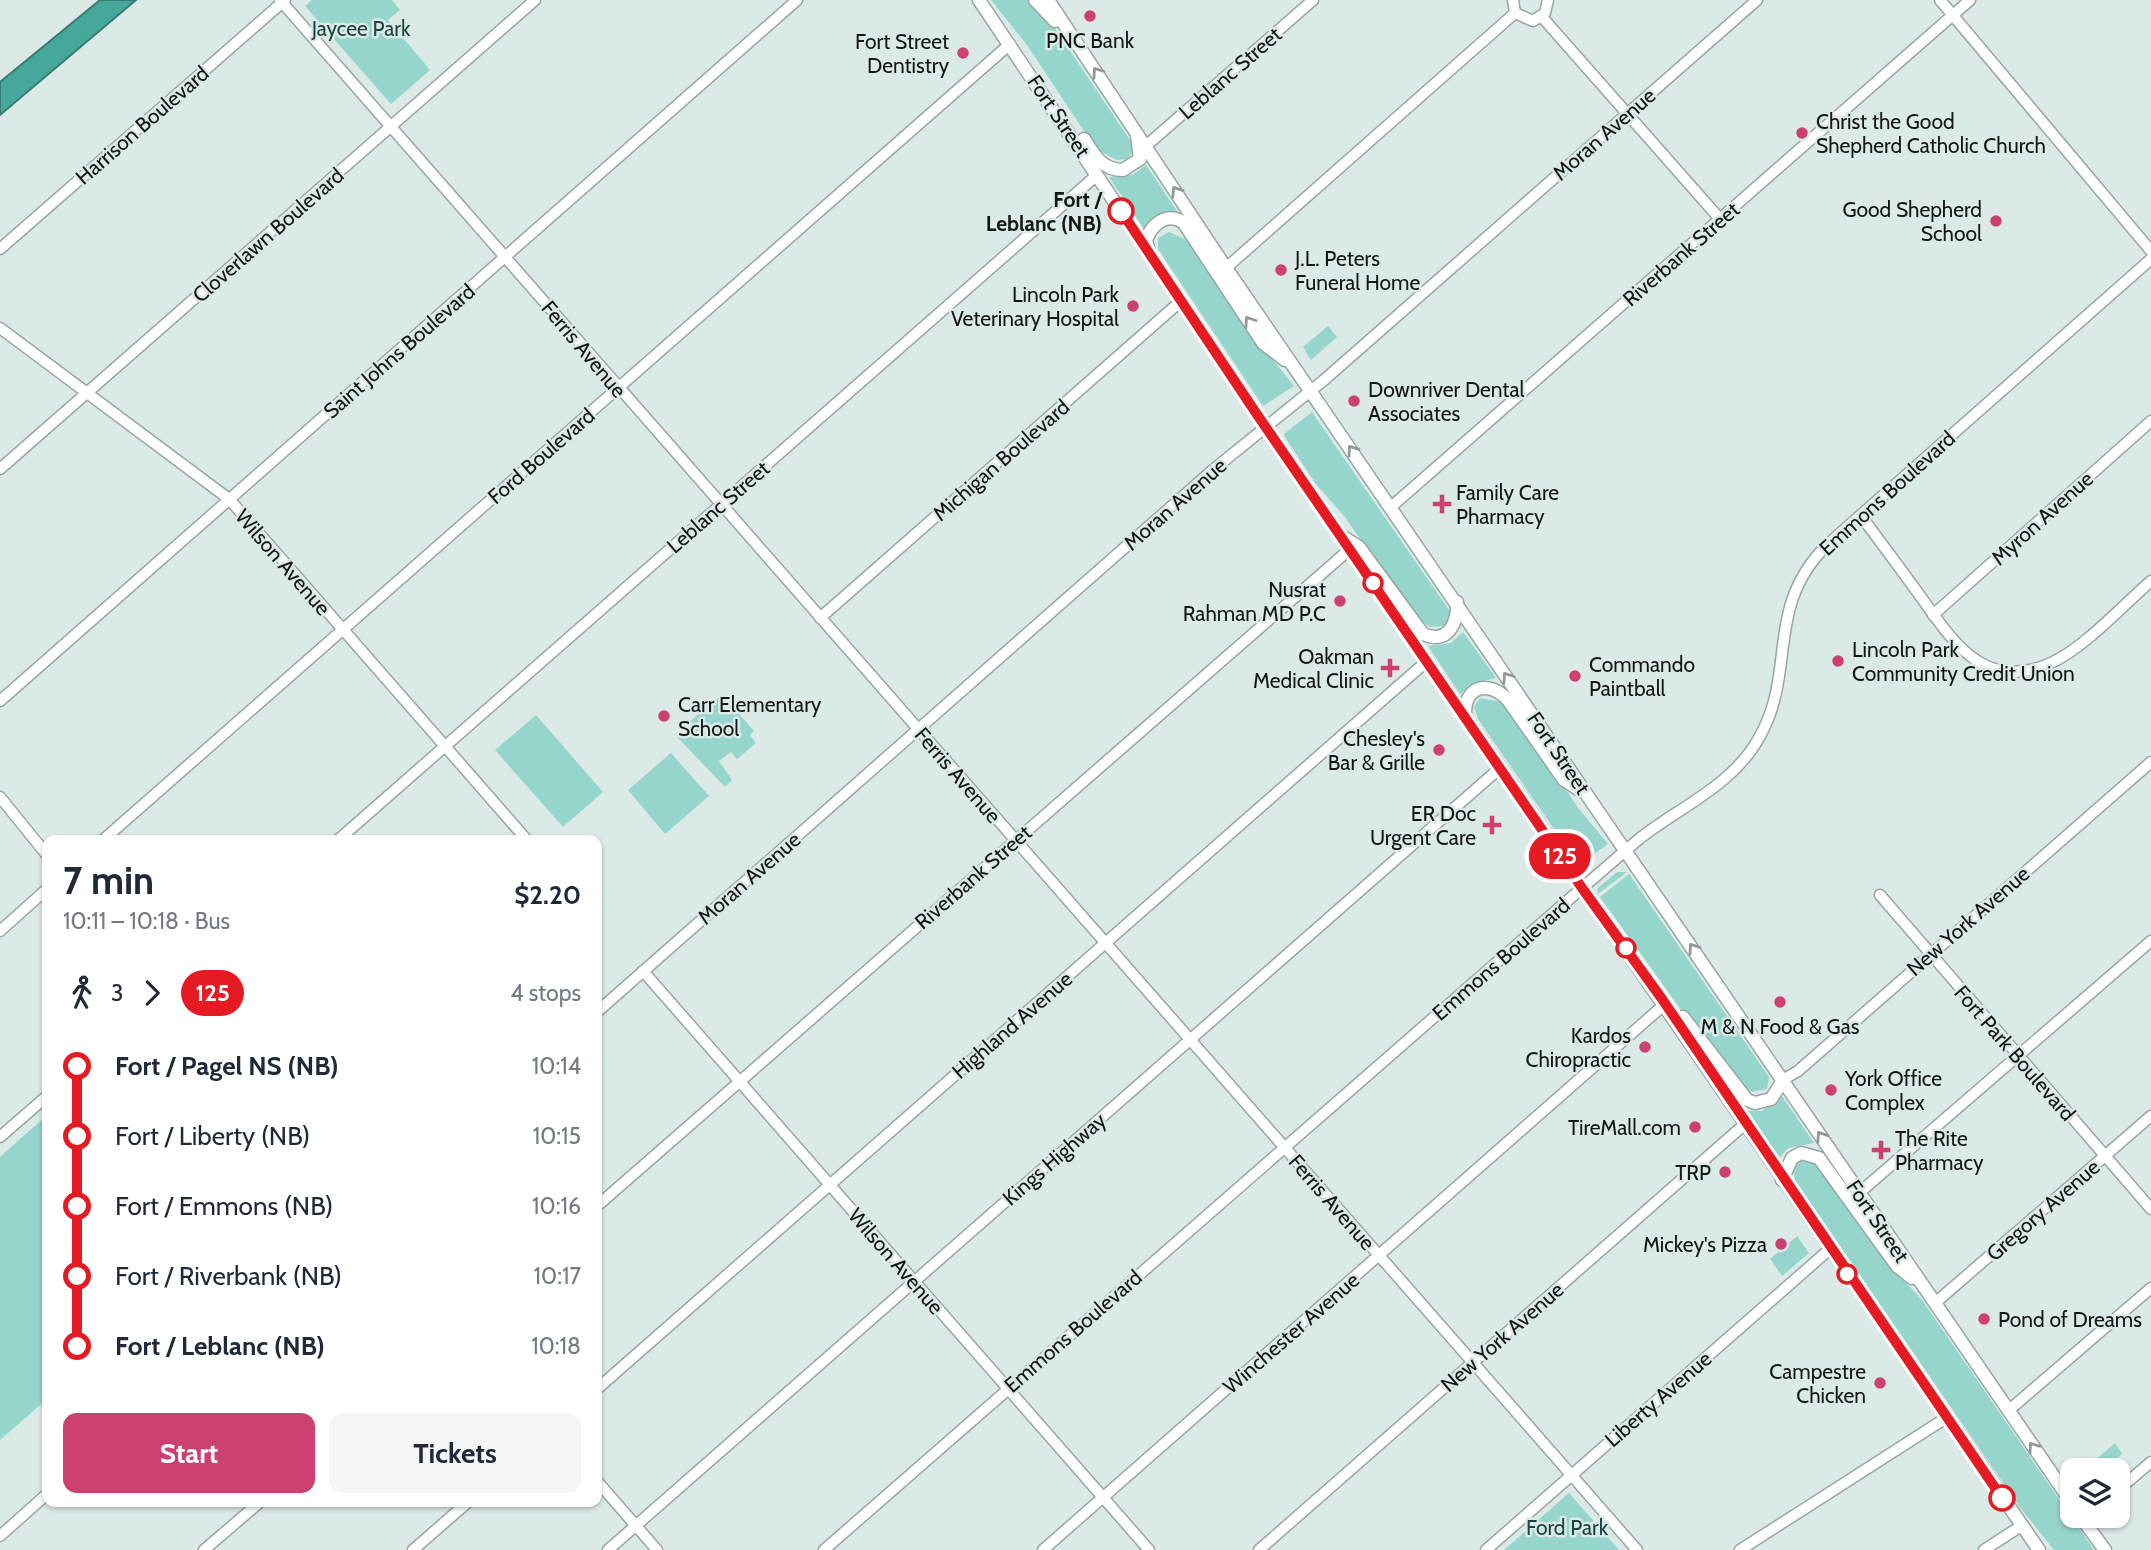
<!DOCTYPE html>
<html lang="en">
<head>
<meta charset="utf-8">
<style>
  :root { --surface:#fff; --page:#f6f6f7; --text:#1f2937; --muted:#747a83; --accent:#cd4170 }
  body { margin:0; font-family:Cabin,sans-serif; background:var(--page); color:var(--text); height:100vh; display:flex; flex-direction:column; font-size:26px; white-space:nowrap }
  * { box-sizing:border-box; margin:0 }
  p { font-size:23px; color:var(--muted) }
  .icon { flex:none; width:38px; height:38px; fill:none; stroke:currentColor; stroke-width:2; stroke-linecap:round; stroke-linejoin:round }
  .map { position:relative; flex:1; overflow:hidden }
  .sheet { position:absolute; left:42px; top:835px; width:560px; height:672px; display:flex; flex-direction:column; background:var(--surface); border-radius:14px; box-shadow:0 2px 5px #0004 }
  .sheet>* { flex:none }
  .badge { padding:0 14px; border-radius:23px; font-size:24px; line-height:46px }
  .controls { position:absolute; left:2060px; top:1458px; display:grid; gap:14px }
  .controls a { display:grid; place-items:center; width:70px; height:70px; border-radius:14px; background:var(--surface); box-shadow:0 2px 5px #0004; font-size:35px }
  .map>.badge { position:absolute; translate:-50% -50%; box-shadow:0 0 0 4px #fff }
  .legs { display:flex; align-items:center; gap:10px; height:77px; padding:0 21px; font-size:23px }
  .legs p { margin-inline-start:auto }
  .summary { display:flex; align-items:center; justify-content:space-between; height:119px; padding:0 21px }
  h1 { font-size:38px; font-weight:700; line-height:52px }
  .primary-button { display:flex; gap:14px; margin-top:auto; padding:14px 21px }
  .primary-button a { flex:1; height:80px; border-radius:14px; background:var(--accent); color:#fff; font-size:28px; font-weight:700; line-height:80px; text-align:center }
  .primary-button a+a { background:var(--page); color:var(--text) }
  ul { padding:0 21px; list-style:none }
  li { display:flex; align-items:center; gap:24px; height:70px; font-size:26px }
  li i { display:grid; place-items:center; width:10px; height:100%; margin:0 9px; background:currentColor }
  li i::after { content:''; width:18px; height:18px; margin:-9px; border:5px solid; border-radius:50%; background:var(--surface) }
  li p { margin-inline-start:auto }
  li:first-child i { background:linear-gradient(#0000 50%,currentColor 0) }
  li:last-child i { background:linear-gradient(currentColor 50%,#0000 0) }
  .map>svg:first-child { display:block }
  .green { fill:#95d5cb }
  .water { fill:#46a79b; stroke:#377c73; stroke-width:2 }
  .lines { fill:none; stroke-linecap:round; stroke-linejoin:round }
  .minor-casing { stroke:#98a6a3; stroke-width:13 }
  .major-casing { stroke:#98a6a3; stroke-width:15 }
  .minor { stroke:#fff; stroke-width:10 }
  .major { stroke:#fff; stroke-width:12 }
  .oneway { stroke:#959797 }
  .line-1-casing { stroke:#fff; stroke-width:16 }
  .line-1 { stroke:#e51a23; stroke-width:10 }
  .poi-dot { fill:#cd4170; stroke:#dceae7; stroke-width:2.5 }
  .stop-1-dot { fill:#fff; stroke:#e51a23; stroke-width:3.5 }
  .labels { text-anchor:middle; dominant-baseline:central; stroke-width:5; stroke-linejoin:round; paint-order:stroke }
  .park-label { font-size:21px; fill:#1a4640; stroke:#dceae7 }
  .poi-label { font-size:21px; fill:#131817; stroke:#dceae7; text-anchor:end }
  .street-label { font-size:21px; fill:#131817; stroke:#dceae7 }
  .stop-label { font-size:21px; font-weight:bold; fill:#131817; stroke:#dceae7; text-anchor:end }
</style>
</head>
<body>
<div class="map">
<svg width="2151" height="1550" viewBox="0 0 2151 1550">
  <rect width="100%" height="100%" fill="#dceae7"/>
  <!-- green -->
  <g class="green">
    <path d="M312 0H392L400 10 388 20 430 70 391 104 305 6Z"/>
    <path d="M991 0H1030L1054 27 1132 143 1133 150 1128 159 1117 160 1096 149 1027 45Z"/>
    <path d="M1146 165 1179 214 1152 221 1144 229 1109 177 1132 175Z"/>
    <path d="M1169 232 1190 241 1262 346 1294 386 1263 406 1158 249V238Z"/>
    <path d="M1328 326 1337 337 1311 360 1303 347Z"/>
    <path d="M1312 412 1449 610 1450 616 1446 626 1430 627 1412 615 1345 517 1316 484 1285 437 1284 434Z"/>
    <path d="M1463 632 1496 678 1473 683 1460 694 1428 646 1451 643Z"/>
    <path d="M719 697 726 699 754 731 750 735 756 743 737 759 731 752 719 761 732 780 725 787 677 737 681 729Z"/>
    <path d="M1480 698 1502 702 1518 719 1579 809 1608 844 1579 865 1478 719 1474 707Z"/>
    <path d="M536 715 603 792 563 827 495 750Z"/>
    <path d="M671 753 709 796 665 834 628 790Z"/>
    <path d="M1617 872H1627L1598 894 1597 889Z"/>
    <path d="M1629 874 1769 1077 1767 1089 1752 1092 1731 1079 1600 897Z"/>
    <path d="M1782 1096 1814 1143 1788 1148 1779 1158 1747 1111H1762Z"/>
    <path d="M47 1115V1399L0 1440V1157Z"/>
    <path d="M1801 1161 1817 1164 1898 1274 1922 1300 2094 1550H2054L2019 1506 1795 1181 1793 1169Z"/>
    <path d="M1797 1236 1809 1253 1782 1276 1770 1259Z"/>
    <path d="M2115 1443 2122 1454 2103 1470H2084Z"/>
    <path d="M1569 1493 1619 1550H1504Z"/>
  </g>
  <!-- water -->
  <path class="water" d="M100 0H136L0 115V82Z"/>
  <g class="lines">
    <!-- minor casing -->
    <g class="minor-casing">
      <g id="minor">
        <path d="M280 0 1637 1550"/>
        <path d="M1513 0 1515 13 1533 21 1545 13 1548 0"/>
        <path d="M1940 0 2151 251"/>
        <path d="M1542 17 1720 219"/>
        <path d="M1147 145 1313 0"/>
        <path d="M0 249 285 0"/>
        <path d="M1226 268 1515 13"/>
        <path d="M0 328 229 499 527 840"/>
        <path d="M0 469 535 0"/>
        <path d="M1391 507 1970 0"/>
        <path d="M1861 516C1880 541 1899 567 1918 593 1952 640 1984 695 2053 662 2086 646 2122 606 2151 581"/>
        <path d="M1933 615 2151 421"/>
        <path d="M820 618 1181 301"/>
        <path d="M0 701 797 0"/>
        <path d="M0 797 47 855"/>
        <path d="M103 840 1010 44"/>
        <path d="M338 840 1097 175"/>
        <path d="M1880 895 2151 1209"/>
        <path d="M0 931 47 889"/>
        <path d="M643 971 1149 1550"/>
        <path d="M597 1012 1214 469 1324 380 1757 0"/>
        <path d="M1784 1079 1798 1071 2151 762"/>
        <path d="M0 1137 47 1096"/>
        <path d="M1859 1193 2151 941"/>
        <path d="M597 1206 1350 549"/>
        <path d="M1935 1303 2151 1116"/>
        <path d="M597 1389 1427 661"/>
        <path d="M2008 1411 2151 1288"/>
        <path d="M597 1481 657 1550"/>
        <path d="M2118 1490 2151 1462"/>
        <path d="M0 1536 47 1494"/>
        <path d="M204 1550 260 1502"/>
        <path d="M413 1550 468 1502"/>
        <path d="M608 1550 1500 768"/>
        <path d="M824 1550 1582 888C1601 872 1620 855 1639 839 1681 806 1734 785 1760 736 1797 670 1764 606 1828 544L2151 259"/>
        <path d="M1043 1550 1665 1004"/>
        <path d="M1259 1550 1745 1124"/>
        <path d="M1486 1550 1830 1249"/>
        <path d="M1740 1550 1946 1418"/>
        <path d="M1984 1550 2021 1526"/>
      </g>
    </g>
    <!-- major casing -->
    <g class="major-casing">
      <g id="major">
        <path d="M979 0 1265 426 2039 1550"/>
        <path d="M1035 0 1055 21"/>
        <path d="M1048 0 1226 268 2072 1503"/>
        <path d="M1084 139C1094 155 1102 170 1123 170L1140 159 1137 136"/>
        <path d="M1149 252 1146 240C1152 224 1166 212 1183 222L1263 343 1285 360"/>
        <path d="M1345 538 1359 547 1423 634C1448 645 1458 623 1457 602"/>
        <path d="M1465 716C1464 686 1488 679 1508 700L1564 780 1581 791"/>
        <path d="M1683 1017 1747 1100 1755 1103 1771 1099 1784 1079"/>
        <path d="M1782 1180 1792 1158 1801 1153 1819 1158 1897 1266 1912 1278"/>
        <path d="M2080 1516 2105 1550"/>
      </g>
    </g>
    <!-- minor -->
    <use href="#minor" class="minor"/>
    <!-- major -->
    <use href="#major" class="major"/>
  </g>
  <!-- one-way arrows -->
  <defs><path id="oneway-chevron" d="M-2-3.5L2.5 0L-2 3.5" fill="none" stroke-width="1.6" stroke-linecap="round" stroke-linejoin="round" transform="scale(1.75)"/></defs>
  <g class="oneway">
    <use href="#oneway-chevron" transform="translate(1097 72) rotate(-124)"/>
    <use href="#oneway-chevron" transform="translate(1176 191) rotate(-123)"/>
    <use href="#oneway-chevron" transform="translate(1249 321) rotate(-124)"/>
    <use href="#oneway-chevron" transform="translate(1352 450) rotate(-125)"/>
    <use href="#oneway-chevron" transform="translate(1507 677) rotate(-124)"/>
    <use href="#oneway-chevron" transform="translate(1693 948) rotate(-125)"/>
    <use href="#oneway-chevron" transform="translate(1821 1136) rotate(-123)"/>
    <use href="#oneway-chevron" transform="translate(2033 1447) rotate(-125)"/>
  </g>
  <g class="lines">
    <!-- line-1 casing -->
    <g class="line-1-casing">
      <path id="line-1" d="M1121 211 1256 413 1582 888 1662 999 2002 1498"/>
    </g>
    <!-- line-1 -->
    <use href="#line-1" class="line-1"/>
  </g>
  <!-- markers -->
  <g class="poi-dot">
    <circle cx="1090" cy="16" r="7"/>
    <circle cx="963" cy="53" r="7"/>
    <circle cx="1802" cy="133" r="7"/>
    <circle cx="1996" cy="221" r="7"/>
    <circle cx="1281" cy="270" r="7"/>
    <circle cx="1133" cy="306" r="7"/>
    <circle cx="1354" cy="401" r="7"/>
    <path d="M1438.5 493.5h7v7h7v7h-7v7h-7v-7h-7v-7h7z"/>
    <circle cx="1340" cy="601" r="7"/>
    <circle cx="1838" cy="661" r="7"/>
    <path d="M1386.5 657.5h7v7h7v7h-7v7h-7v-7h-7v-7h7z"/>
    <circle cx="1575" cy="676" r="7"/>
    <circle cx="664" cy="716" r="7"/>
    <circle cx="1439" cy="750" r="7"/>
    <path d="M1488.5 814.5h7v7h7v7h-7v7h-7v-7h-7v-7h7z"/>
    <circle cx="1780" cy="1002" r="7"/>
    <circle cx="1645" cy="1047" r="7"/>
    <circle cx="1831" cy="1090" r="7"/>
    <circle cx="1695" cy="1127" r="7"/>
    <path d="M1877.5 1139.5h7v7h7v7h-7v7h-7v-7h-7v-7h7z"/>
    <circle cx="1725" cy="1172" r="7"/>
    <circle cx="1781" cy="1244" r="7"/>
    <circle cx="1984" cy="1319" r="7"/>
    <circle cx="1880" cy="1383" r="7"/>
  </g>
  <g class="stop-1-dot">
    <circle cx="1121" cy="211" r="12"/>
    <circle cx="1373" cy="583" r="9"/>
    <circle cx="1626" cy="948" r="9"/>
    <circle cx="1847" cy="1274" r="9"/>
    <circle cx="2002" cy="1498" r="12"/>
  </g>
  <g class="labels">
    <!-- park labels -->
    <g class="park-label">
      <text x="361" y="28">Jaycee Park</text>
      <text x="1567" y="1527">Ford Park</text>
    </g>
    <!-- poi labels -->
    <g class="poi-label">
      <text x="1090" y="40" text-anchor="middle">PNC Bank</text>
      <text x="949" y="41">Fort Street<tspan x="949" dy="24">Dentistry</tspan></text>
      <text x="1816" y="121" text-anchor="start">Christ the Good<tspan x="1816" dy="24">Shepherd Catholic Church</tspan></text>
      <text x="1982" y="209">Good Shepherd<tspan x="1982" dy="24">School</tspan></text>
      <text x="1295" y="258" text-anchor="start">J.L. Peters<tspan x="1295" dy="24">Funeral Home</tspan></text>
      <text x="1119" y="294">Lincoln Park<tspan x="1119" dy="24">Veterinary Hospital</tspan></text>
      <text x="1368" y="389" text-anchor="start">Downriver Dental<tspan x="1368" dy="24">Associates</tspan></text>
      <text x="1456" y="492" text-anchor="start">Family Care<tspan x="1456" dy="24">Pharmacy</tspan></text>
      <text x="1326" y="589">Nusrat<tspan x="1326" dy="24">Rahman MD P.C</tspan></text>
      <text x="1852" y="649" text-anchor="start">Lincoln Park<tspan x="1852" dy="24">Community Credit Union</tspan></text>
      <text x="1374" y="656">Oakman<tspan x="1374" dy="24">Medical Clinic</tspan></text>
      <text x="1589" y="664" text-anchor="start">Commando<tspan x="1589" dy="24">Paintball</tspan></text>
      <text x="678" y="704" text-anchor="start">Carr Elementary<tspan x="678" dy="24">School</tspan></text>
      <text x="1425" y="738">Chesley's<tspan x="1425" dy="24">Bar &amp; Grille</tspan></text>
      <text x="1476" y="813">ER Doc<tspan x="1476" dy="24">Urgent Care</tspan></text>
      <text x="1780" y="1026" text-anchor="middle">M &amp; N Food &amp; Gas</text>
      <text x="1631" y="1035">Kardos<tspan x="1631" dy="24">Chiropractic</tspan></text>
      <text x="1845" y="1078" text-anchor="start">York Office<tspan x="1845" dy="24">Complex</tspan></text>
      <text x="1681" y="1127">TireMall.com</text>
      <text x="1895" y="1138" text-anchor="start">The Rite<tspan x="1895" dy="24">Pharmacy</tspan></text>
      <text x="1711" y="1172">TRP</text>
      <text x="1767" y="1244">Mickey's Pizza</text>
      <text x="1998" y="1319" text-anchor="start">Pond of Dreams</text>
      <text x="1866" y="1371">Campestre<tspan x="1866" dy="24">Chicken</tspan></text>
    </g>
    <!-- street labels -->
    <g class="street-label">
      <text transform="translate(1230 73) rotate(-41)">Leblanc Street</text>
      <text transform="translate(1059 116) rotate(56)">Fort Street</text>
      <text transform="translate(142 125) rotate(-41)">Harrison Boulevard</text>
      <text transform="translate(1604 134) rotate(-41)">Moran Avenue</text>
      <text transform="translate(268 235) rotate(-41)">Cloverlawn Boulevard</text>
      <text transform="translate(1681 254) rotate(-41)">Riverbank Street</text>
      <text transform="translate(584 349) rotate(50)">Ferris Avenue</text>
      <text transform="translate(399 351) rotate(-41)">Saint Johns Boulevard</text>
      <text transform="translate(541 456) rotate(-41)">Ford Boulevard</text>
      <text transform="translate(1001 460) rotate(-41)">Michigan Boulevard</text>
      <text transform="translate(1887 493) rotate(-42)">Emmons Boulevard</text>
      <text transform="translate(1175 504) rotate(-41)">Moran Avenue</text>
      <text transform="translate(718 507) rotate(-41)">Leblanc Street</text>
      <text transform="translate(2042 518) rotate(-42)">Myron Avenue</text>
      <text transform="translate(283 562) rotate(49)">Wilson Avenue</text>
      <text transform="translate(1559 753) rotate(56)">Fort Street</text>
      <text transform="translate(958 775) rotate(49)">Ferris Avenue</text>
      <text transform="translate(973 877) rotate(-41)">Riverbank Street</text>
      <text transform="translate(749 878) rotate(-41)">Moran Avenue</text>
      <text transform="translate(1968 921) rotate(-41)">New York Avenue</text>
      <text transform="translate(1501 959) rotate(-41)">Emmons Boulevard</text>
      <text transform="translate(1012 1025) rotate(-41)">Highland Avenue</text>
      <text transform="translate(2015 1053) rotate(49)">Fort Park Boulevard</text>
      <text transform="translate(1054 1159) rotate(-41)">Kings Highway</text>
      <text transform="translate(1332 1202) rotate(49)">Ferris Avenue</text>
      <text transform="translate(2043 1210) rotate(-41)">Gregory Avenue</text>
      <text transform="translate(1878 1221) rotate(56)">Fort Street</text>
      <text transform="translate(896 1261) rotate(49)">Wilson Avenue</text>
      <text transform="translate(1073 1331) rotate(-41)">Emmons Boulevard</text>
      <text transform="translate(1291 1333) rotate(-41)">Winchester Avenue</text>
      <text transform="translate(1502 1337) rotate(-41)">New York Avenue</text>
      <text transform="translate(1658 1399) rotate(-41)">Liberty Avenue</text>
    </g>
    <!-- stop labels -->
    <g class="stop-label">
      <text x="1102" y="199">Fort /<tspan x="1102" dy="24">Leblanc (NB)</tspan></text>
    </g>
  </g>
</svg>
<div class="controls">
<a><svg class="icon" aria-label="layers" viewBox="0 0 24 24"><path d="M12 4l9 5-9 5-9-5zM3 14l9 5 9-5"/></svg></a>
</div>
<b class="badge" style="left:1560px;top:856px;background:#e51a23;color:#fff">125</b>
<section class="sheet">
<div class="summary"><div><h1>7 min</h1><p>10:11 – 10:18 · Bus</p></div><b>$2.20</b></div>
<div class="legs"><svg class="icon" aria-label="walk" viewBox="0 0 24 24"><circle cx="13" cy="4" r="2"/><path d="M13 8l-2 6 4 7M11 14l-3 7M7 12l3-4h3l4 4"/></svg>3<svg class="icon" aria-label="forward" viewBox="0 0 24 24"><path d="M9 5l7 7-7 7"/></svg><b class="badge" style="background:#e51a23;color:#fff">125</b><p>4 stops</p></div>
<ul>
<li><i style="color:#e51a23"></i><b>Fort / Pagel NS (NB)</b><p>10:14</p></li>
<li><i style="color:#e51a23"></i><span>Fort / Liberty (NB)</span><p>10:15</p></li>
<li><i style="color:#e51a23"></i><span>Fort / Emmons (NB)</span><p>10:16</p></li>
<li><i style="color:#e51a23"></i><span>Fort / Riverbank (NB)</span><p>10:17</p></li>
<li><i style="color:#e51a23"></i><b>Fort / Leblanc (NB)</b><p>10:18</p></li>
</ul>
<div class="primary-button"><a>Start</a><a>Tickets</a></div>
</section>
</div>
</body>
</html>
